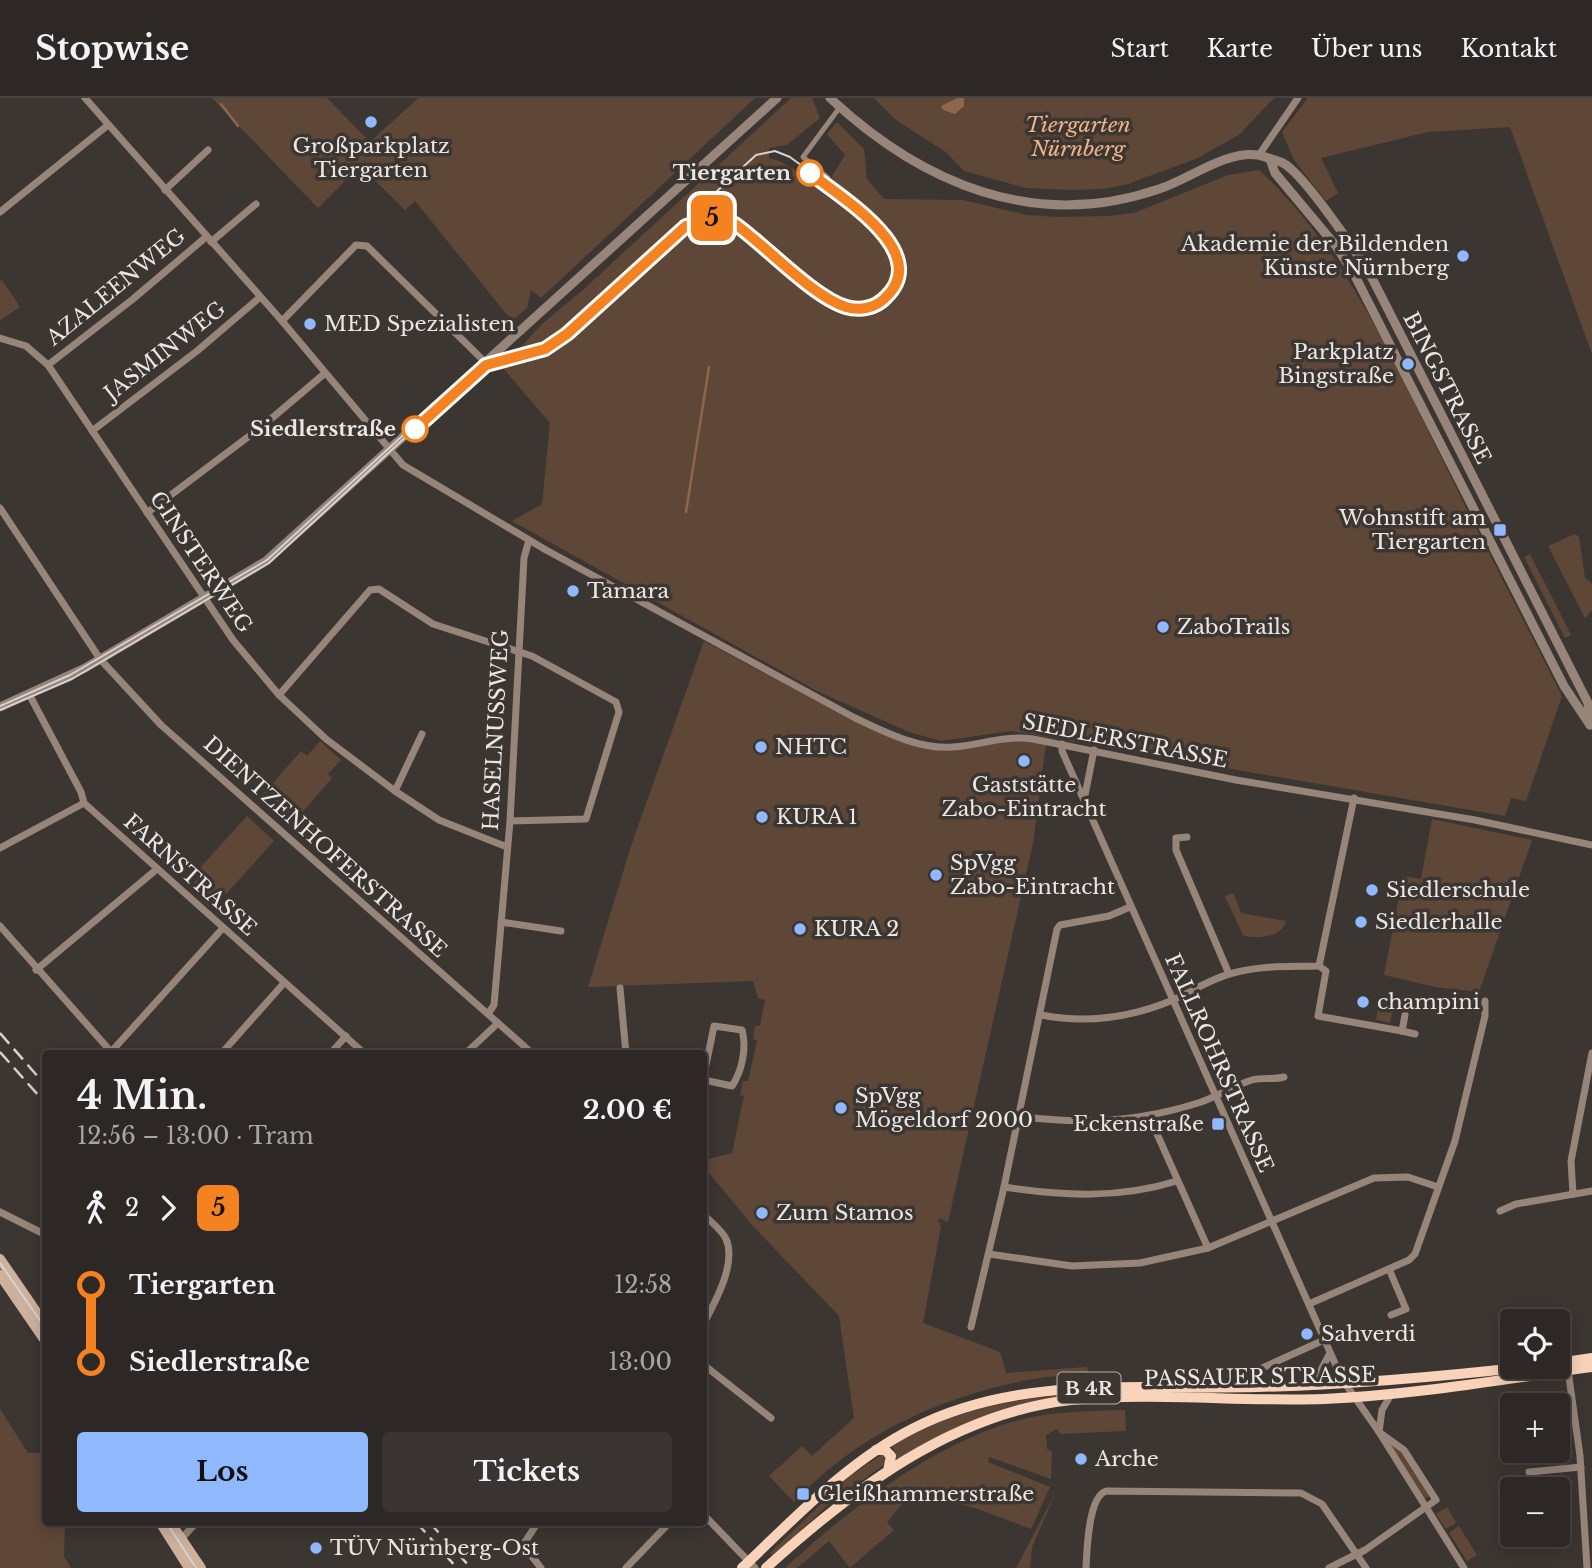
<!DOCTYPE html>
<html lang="de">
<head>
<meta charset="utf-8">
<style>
  :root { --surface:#2d2826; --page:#393432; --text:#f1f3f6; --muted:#a7a6a7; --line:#484443; --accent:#8fb8fd }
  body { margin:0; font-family:"Libre Baskerville",serif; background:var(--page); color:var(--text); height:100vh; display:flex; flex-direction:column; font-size:26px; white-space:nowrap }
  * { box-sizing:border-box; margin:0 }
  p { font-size:23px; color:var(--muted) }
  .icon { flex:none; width:38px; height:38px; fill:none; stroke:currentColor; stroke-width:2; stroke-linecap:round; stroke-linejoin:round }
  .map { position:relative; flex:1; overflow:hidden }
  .sheet { position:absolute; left:42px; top:952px; width:665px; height:476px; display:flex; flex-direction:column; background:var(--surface); border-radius:7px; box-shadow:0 4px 18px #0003,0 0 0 2px var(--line) }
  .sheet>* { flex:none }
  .badge { padding:0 14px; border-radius:10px; font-size:24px; line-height:46px }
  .buttons { position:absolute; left:1500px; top:1211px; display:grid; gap:14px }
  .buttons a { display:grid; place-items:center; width:70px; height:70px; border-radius:7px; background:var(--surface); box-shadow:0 4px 18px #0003,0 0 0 2px var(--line); font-size:35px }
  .map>.badge { position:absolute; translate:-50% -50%; box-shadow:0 0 0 4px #fff }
  .legs { display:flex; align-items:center; gap:10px; height:77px; padding:0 35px; font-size:23px }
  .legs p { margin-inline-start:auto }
  .summary { display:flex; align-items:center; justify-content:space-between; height:119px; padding:0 35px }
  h1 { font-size:38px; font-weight:700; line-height:52px }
  .action { display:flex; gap:14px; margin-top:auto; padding:14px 35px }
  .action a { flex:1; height:80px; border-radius:7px; background:var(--accent); color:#111; font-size:28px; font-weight:700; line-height:80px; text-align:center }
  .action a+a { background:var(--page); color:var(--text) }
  ul { padding:0 35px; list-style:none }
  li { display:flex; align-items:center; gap:24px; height:77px; font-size:26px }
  li i { display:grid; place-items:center; width:10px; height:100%; margin:0 9px; background:currentColor }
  li i::after { content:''; width:18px; height:18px; margin:-9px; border:5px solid; border-radius:50%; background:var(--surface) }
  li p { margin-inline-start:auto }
  li:first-child i { background:linear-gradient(#0000 50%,currentColor 0) }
  li:last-child i { background:linear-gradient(currentColor 50%,#0000 0) }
  header { display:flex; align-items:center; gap:42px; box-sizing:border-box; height:98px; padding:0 35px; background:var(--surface); border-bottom:2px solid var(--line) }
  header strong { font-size:33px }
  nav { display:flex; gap:38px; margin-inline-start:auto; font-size:24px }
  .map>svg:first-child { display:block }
  .green { fill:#5f4737 }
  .water { fill:#8d664b }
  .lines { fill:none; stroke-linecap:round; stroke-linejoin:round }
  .stream { stroke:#8d664b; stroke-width:2.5 }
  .pedestrian { stroke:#978579; stroke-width:5 }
  .minor { stroke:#978579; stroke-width:7 }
  .tertiary { stroke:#978579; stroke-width:9 }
  .secondary { stroke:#ceb19d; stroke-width:10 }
  .primary { stroke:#f8d2b9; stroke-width:10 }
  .tram { stroke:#d7d2d0; stroke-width:2 }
  .rail { stroke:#d7d2d0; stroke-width:2.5; stroke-dasharray:14 7; stroke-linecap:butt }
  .line-1-casing { stroke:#fff; stroke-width:16 }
  .line-1 { stroke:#f58220; stroke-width:10 }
  .poi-dot { fill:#8fb8fd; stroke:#3c3632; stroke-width:2.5 }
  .stop-1-dot { fill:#fff; stroke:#f58220; stroke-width:3.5 }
  .labels { text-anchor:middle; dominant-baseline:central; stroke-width:7; stroke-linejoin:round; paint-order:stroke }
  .shield { fill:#3c3632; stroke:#b6b1af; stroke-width:2 }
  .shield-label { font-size:19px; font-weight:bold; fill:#ebe6e4 }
  .park-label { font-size:21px; font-style:italic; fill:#f0b286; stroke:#3c3632 }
  .poi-label { font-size:21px; fill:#ebe6e4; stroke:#3c3632; text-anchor:start }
  .stop-label { font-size:21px; font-weight:bold; fill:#ebe6e4; stroke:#3c3632; text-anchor:end }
  .street-label { font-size:21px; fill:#ebe6e4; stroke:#3c3632 }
</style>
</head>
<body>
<header>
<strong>Stopwise</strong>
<nav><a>Start</a><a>Karte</a><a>Über uns</a><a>Kontakt</a></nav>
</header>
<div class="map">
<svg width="1592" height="1470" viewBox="0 0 1592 1470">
  <rect width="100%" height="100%" fill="#3c3632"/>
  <!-- green -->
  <g class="green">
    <path d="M212 0H327L370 44 418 0H755L541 200 531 192 527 210 512 223 415 103 405 112 360 68 318 110Z"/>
    <path d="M791 0H812L820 20 787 47 769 50V60C791 65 803 79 821 92 842 109 863 122 883 140L890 130 831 80 845 57 827 36 837 24 864 51 867 81 884 101 963 102 1026 117 1056 119 1108 118 1134 115 1228 77 1259 72C1345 152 1391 258 1442 361 1481 441 1522 519 1562 598L1526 703 1511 700 1505 718 1011 633 941 643 909 634 817 593 512 423 542 406 550 325 502 269 542 226 584 191Z"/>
    <path d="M874 0H1274L1240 36 1198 60 1128 86 1103 91 1071 92 1026 90 964 73 946 54 896 22Z"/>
    <path d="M1308 0H1592V256L1510 29 1428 34 1321 60 1338 95 1326 103 1294 62 1282 34Z"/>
    <path d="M2 182 20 209 0 222V183Z"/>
    <path d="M1575 436 1579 439 1585 480 1592 486V512L1585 520 1548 448Z"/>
    <path d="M1530 456 1571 537 1565 540 1524 459Z"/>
    <path d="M704 543 855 624 924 650 941 653 1014 642 1046 646 1033 745 948 1124 940 1120 938 1123 941 1128 923 1225 1000 1254 1006 1275 1086 1269 1092 1278C1073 1278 1052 1277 1033 1281 943 1297 857 1336 794 1404L769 1378 802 1348 812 1358 854 1320 839 1218 753 1128 704 1069V1062L732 1055 744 998 740 997 743 983H748L757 943 753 941 755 928H760L765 902 758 900 753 883 588 889 631 748Z"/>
    <path d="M320 643 341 662 328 676 332 680 291 727 260 700 301 653 307 658Z"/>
    <path d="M247 718 274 743 226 796 223 794 209 809 189 790 203 775 199 771Z"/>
    <path d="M1432 721 1532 742 1479 894 1435 889 1384 877 1403 778 1421 781Z"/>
    <path d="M1229 796H1234L1241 815 1286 823C1282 839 1257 842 1243 837L1225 799Z"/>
    <path d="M1380 898 1395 900 1390 925 1376 922Z"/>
    <path d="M1092 1295V1297L1046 1302 895 1365 896 1357 892 1347C960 1309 1015 1300 1092 1295Z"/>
    <path d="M0 1311 28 1355H45L46 1424 65 1425 64 1458 71 1470H0Z"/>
    <path d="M1125 1312 1126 1333 1060 1336 1057 1331 1046 1337 1047 1351 1052 1354 1051 1381 989 1359 988 1364 1050 1389 1031 1431 978 1411 935 1399 928 1391 903 1405 887 1424 894 1432 850 1470 829 1443 797 1470H785C849 1411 934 1345 1019 1322 1053 1313 1090 1313 1125 1312Z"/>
    <path d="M1389 1344 1401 1354 1430 1398 1424 1402Z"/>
    <path d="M881 1357 886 1358 884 1367 830 1405 774 1458 770 1455 850 1378Z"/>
    <path d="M1056 1394 1032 1449 1030 1470H1016Z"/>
    <path d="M1447 1409 1456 1425 1446 1431 1436 1416Z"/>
    <path d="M1459 1428 1477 1457 1467 1463 1449 1435Z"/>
  </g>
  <!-- water -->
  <path class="water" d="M957 0H964V8L955 16 943 12 941 8Z"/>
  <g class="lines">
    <!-- stream -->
    <g class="stream">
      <path d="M221 6 238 28"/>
      <path d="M686 414 709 269"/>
    </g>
    <!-- pedestrian -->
    <path class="pedestrian" d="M828 80 803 59 840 9"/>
    <!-- minor -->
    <g class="minor">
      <path d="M85 0 282 223 403 367 546 452 855 620C885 634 919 652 953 649 981 647 1003 637 1033 641L1236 682 1475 722 1592 747"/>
      <path d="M1259 57 1298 0"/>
      <path d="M165 92 208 52"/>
      <path d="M0 114 108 27"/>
      <path d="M211 144 256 106"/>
      <path d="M282 223 356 147 367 148 485 264"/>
      <path d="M0 240 26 248 48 267 233 542 279 597 326 641 395 693 439 722 507 749"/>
      <path d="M48 267 133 201 206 139"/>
      <path d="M92 333 197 253 259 200"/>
      <path d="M0 410 100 561 161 627 533 956"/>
      <path d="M147 415 265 326 324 276"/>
      <path d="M29 596 81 694 84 705 365 956"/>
      <path d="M279 597 370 492 379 491 433 526 532 558 616 604 619 614 586 721 510 723"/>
      <path d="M1062 646V653L1342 1281 1379 1334 1464 1470"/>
      <path d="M395 693 422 636"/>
      <path d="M1084 702 1094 652"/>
      <path d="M1187 739 1176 740V752L1229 876"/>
      <path d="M0 750 84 705"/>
      <path d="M501 824 561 833"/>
      <path d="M0 828 113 956"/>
      <path d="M1319 868 1326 873 1318 918 1402 933 1405 917"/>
      <path d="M36 872 157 771"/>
      <path d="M620 890 626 956"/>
      <path d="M488 916 494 907 510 723 524 460 529 442"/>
      <path d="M1041 917C1087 926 1130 920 1173 902 1193 893 1212 880 1233 875 1263 867 1289 869 1319 868L1354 700"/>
      <path d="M1402 933 1415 936"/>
      <path d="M111 954 223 830"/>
      <path d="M221 956 284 885"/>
      <path d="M330 956 346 938"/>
      <path d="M465 956 498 925"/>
      <path d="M704 977 714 928 742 932C747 950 742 973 732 988L704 982"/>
      <path d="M1019 1018C1080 1027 1139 1024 1198 1005 1217 999 1234 987 1252 982 1262 979 1273 982 1284 979"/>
      <path d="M1149 1018 1208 1150"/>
      <path d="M1004 1089C1063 1098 1119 1101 1177 1083"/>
      <path d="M1573 1096 1571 1063 1592 955"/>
      <path d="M1500 1113 1516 1106 1592 1093"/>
      <path d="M0 1114 46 1137"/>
      <path d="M704 1117C711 1124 722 1132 726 1141 737 1165 715 1204 704 1225"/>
      <path d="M989 1156 1072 1168 1140 1165 1208 1150 1374 1080 1408 1079 1438 1089"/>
      <path d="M1389 1171 1406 1211 1391 1217"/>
      <path d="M1309 1206 1409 1162 1415 1156 1455 1043 1485 918V903"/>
      <path d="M971 1229 1004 1089 1057 831 1060 827 1109 818 1130 809"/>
      <path d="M704 1267 771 1320"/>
      <path d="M1568 1272 1580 1358 1587 1470"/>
      <path d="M1313 1287 1330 1255"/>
      <path d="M1257 1289 1262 1270 1324 1242"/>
      <path d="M1529 1374 1581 1369"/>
      <path d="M704 1417 755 1470"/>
      <path d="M538 1424 523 1447 541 1470"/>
      <path d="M180 1442 197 1424"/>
      <path d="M626 1470 670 1424"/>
      <path d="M1086 1470C1087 1452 1088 1399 1106 1393L1301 1395 1322 1406 1366 1470"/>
      <path d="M1329 1470 1365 1452 1436 1402 1404 1352 1379 1334 1382 1312 1392 1295"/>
    </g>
    <!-- tertiary -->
    <g class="tertiary">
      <path d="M830 0C921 85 1034 134 1159 91 1188 82 1226 52 1258 57 1265 59 1276 62 1283 65 1304 76 1360 159 1373 182L1588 605 1590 627"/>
      <path d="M1270 61 1275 75 1336 148 1355 178 1564 588 1590 627"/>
      <path d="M0 609 85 570 266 463 777 0"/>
    </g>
    <!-- secondary -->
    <g class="secondary">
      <path d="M0 1161 46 1228"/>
      <path d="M0 1177 46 1244"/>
      <path d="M160 1424 189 1470"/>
      <path d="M170 1424 201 1470"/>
    </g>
    <!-- primary -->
    <g class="primary">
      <path d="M1558 1265 1592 1260"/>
      <path d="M876 1352H885L891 1358 888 1373"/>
      <path d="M742 1470C795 1420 848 1363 914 1330 1020 1276 1142 1292 1257 1289 1347 1287 1437 1279 1526 1269"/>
      <path d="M766 1470C852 1392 952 1315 1071 1302 1155 1294 1240 1304 1324 1301 1414 1297 1504 1281 1592 1269"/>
    </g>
    <!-- tram -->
    <g class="tram">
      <path d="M0 608 70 577 267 462 473 273C502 250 532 257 565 234L756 57 775 53 790 59C821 83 935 152 887 199 876 209 861 213 847 209 796 195 748 100 690 125L567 236 545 251 497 262 474 276 269 465 72 581 0 612"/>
      <path d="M0 1165 46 1231"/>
      <path d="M166 1424 196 1470"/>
    </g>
    <!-- rail -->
    <g class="rail">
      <path d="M0 935 46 988"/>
      <path d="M0 954 46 1006"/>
      <path d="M416 1424 457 1470"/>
      <path d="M429 1424 471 1470"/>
    </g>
  </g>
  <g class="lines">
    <!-- line-1 casing -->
    <g class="line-1-casing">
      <path id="line-1" d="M415 331 486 267 545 251 567 236 686 128 711 120 735 126C766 148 813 199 846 209 860 213 876 210 886 199 933 154 840 99 810 75"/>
    </g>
    <!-- line-1 -->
    <use href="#line-1" class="line-1"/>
  </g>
  <!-- markers -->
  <g class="poi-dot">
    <circle cx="371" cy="24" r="7"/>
    <circle cx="1463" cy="158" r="7"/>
    <circle cx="310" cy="226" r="7"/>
    <circle cx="1408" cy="266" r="7"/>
    <rect x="1493" y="425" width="14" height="14" rx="3.5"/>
    <circle cx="573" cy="493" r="7"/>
    <circle cx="1163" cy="529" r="7"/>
    <circle cx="761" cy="649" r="7"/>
    <circle cx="1024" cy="663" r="7"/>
    <circle cx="762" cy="719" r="7"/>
    <circle cx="936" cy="777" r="7"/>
    <circle cx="1372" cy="792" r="7"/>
    <circle cx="1361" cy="824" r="7"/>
    <circle cx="800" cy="831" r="7"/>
    <circle cx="1363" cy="904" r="7"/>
    <circle cx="841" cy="1010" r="7"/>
    <rect x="1211" y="1019" width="14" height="14" rx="3.5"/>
    <circle cx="762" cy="1115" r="7"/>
    <circle cx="1307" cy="1236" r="7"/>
    <circle cx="1081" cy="1361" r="7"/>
    <rect x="796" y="1389" width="14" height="14" rx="3.5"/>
    <circle cx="316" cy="1450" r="7"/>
  </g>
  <g class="stop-1-dot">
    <circle cx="810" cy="75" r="12"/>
    <circle cx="415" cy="331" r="12"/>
  </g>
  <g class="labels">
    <!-- shield labels -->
    <rect class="shield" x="1057.5" y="1274.5" width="63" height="31" rx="5"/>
    <g class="shield-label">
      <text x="1089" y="1290">B 4R</text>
    </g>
    <!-- park labels -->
    <g class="park-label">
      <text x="1078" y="27">Tiergarten<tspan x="1078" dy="24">Nürnberg</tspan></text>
    </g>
    <!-- poi labels -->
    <g class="poi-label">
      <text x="371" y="48" text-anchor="middle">Großparkplatz<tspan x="371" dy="24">Tiergarten</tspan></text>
      <text x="1449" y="146" text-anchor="end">Akademie der Bildenden<tspan x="1449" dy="24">Künste Nürnberg</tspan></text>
      <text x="324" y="226">MED Spezialisten</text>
      <text x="1394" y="254" text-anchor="end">Parkplatz<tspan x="1394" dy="24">Bingstraße</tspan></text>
      <text x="1486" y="420" text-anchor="end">Wohnstift am<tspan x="1486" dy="24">Tiergarten</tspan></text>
      <text x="587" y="493">Tamara</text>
      <text x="1177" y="529">ZaboTrails</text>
      <text x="775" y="649">NHTC</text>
      <text x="1024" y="687" text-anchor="middle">Gaststätte<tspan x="1024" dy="24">Zabo-Eintracht</tspan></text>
      <text x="776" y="719">KURA 1</text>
      <text x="950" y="765">SpVgg<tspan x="950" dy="24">Zabo-Eintracht</tspan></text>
      <text x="1386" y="792">Siedlerschule</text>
      <text x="1375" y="824">Siedlerhalle</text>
      <text x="814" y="831">KURA 2</text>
      <text x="1377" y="904">champini</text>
      <text x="855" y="998">SpVgg<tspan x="855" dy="24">Mögeldorf 2000</tspan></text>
      <text x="1204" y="1026" text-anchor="end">Eckenstraße</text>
      <text x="776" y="1115">Zum Stamos</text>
      <text x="1321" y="1236">Sahverdi</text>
      <text x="1095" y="1361">Arche</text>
      <text x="817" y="1396">Gleißhammerstraße</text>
      <text x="330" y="1450">TÜV Nürnberg-Ost</text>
    </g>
    <!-- stop labels -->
    <g class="stop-label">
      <text x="791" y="75">Tiergarten</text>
      <text x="396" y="331">Siedlerstraße</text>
    </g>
    <!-- street labels -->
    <g class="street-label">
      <text transform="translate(116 189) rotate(-39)">AZALEENWEG</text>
      <text transform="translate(165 253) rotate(-38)">JASMINWEG</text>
      <text transform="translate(1447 290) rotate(63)">BINGSTRASSE</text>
      <text transform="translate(201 464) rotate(56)">GINSTERWEG</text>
      <text transform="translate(496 632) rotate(-87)">HASELNUSSWEG</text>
      <text transform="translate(1125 643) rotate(11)">SIEDLERSTRASSE</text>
      <text transform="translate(325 749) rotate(42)">DIENTZENHOFERSTRASSE</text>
      <text transform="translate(190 777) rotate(42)">FARNSTRASSE</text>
      <text transform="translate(1219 965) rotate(66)">FALLROHRSTRASSE</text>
      <text transform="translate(1260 1279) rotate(-1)">PASSAUER STRASSE</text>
    </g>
  </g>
</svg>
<div class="buttons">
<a><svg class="icon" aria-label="locate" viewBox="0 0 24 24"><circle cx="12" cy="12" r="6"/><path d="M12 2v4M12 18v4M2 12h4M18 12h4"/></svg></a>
<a>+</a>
<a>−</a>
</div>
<b class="badge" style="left:712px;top:120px;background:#f58220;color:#111">5</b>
<section class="sheet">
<div class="summary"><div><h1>4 Min.</h1><p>12:56 – 13:00 · Tram</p></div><b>2.00 €</b></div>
<div class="legs"><svg class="icon" aria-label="walk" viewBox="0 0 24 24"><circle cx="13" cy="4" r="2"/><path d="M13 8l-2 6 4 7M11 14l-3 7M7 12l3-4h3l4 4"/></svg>2<svg class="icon" aria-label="forward" viewBox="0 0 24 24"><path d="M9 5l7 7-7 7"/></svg><b class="badge" style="background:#f58220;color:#111">5</b></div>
<ul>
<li><i style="color:#f58220"></i><b>Tiergarten</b><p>12:58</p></li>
<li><i style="color:#f58220"></i><b>Siedlerstraße</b><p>13:00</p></li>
</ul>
<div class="action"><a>Los</a><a>Tickets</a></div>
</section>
</div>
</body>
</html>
